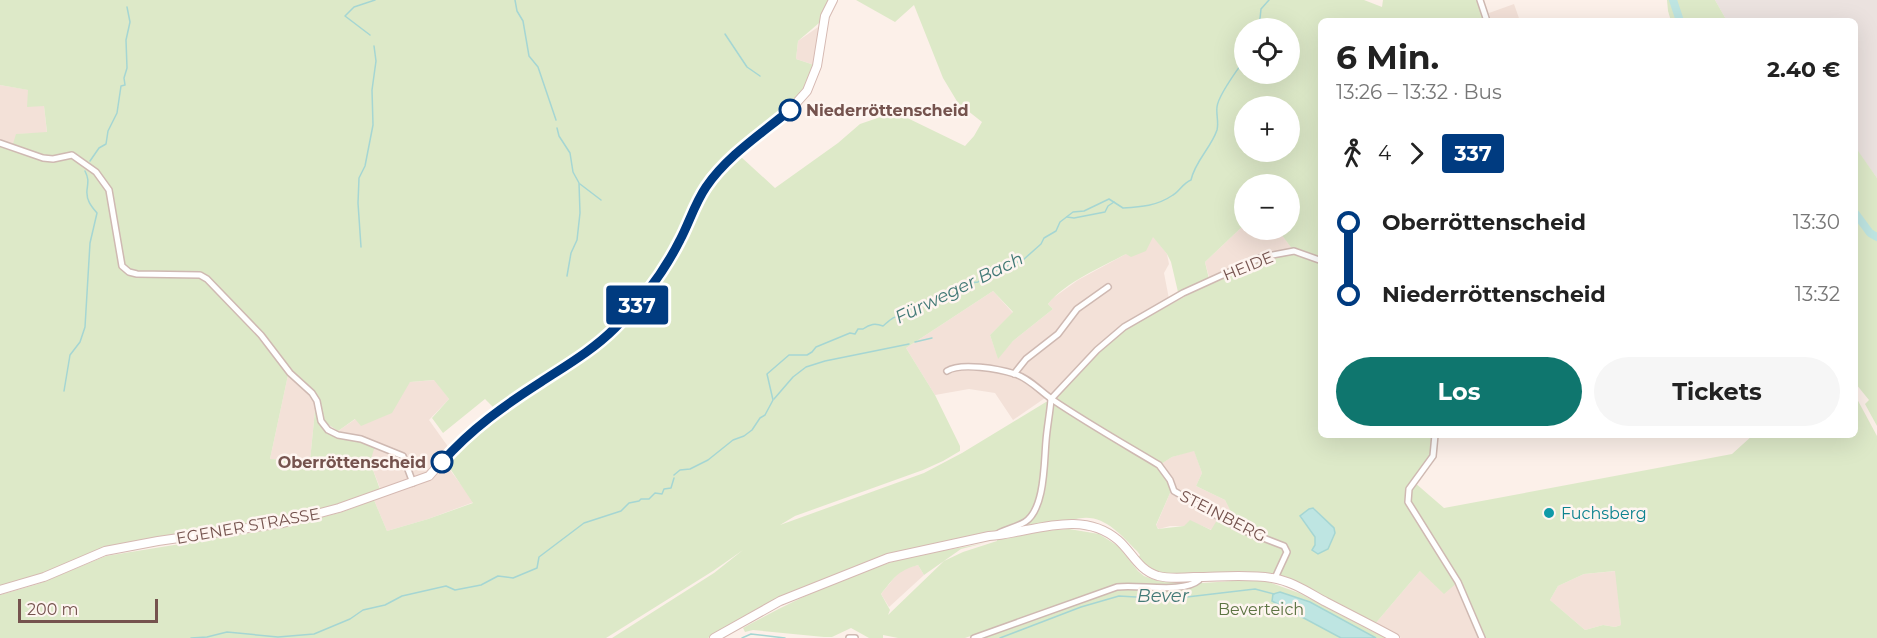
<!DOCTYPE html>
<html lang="de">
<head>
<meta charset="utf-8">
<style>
  :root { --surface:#fff; --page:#f6f6f6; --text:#222; --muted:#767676; --accent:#0f766e }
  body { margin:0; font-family:Montserrat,sans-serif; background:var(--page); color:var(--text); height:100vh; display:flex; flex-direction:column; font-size:22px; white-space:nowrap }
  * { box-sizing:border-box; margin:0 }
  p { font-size:20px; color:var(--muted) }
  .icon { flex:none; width:33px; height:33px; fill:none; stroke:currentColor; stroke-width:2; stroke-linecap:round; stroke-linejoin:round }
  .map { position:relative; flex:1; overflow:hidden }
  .side { position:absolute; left:1318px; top:18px; width:540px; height:420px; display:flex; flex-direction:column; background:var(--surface); border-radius:9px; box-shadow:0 6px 24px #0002 }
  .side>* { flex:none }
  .badge { padding:0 12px; border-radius:4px; font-size:21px; line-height:39px }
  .controls { position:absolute; left:1234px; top:18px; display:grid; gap:12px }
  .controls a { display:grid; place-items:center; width:66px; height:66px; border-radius:50%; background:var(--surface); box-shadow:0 6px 24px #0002; font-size:30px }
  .scale { position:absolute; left:18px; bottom:15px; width:140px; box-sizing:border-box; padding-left:6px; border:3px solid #75534e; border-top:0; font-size:16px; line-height:21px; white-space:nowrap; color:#75534e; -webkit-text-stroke:4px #fef5f0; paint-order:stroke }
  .map>.badge { position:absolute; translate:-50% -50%; box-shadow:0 0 0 3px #fff }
  .legs { display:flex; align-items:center; gap:9px; height:66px; padding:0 18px; font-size:20px }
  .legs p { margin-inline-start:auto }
  .overview { display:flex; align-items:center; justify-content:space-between; height:102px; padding:0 18px }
  h1 { font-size:33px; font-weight:700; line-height:45px }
  .button { display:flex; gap:12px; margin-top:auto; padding:12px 18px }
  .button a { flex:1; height:69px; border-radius:36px; background:var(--accent); color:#fff; font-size:24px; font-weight:700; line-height:69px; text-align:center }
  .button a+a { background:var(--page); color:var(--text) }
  ul { padding:0 18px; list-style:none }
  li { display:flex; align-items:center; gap:21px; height:72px; font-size:22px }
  li i { display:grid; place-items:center; width:9px; height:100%; margin:0 8px; background:currentColor }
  li i::after { content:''; width:15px; height:15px; margin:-8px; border:4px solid; border-radius:50%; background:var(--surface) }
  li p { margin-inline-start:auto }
  li:first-child i { background:linear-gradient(#0000 50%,currentColor 0) }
  li:last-child i { background:linear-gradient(currentColor 50%,#0000 0) }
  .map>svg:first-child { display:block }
  .residential { fill:#f3e1d8 }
  .industrial { fill:#ebe2df }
  .green { fill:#dde9c8; fill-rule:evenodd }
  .water { fill:#bee5e2; stroke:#a5d6d3; stroke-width:1.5 }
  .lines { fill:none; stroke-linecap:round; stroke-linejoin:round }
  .stream { stroke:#a5d6d3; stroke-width:1.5 }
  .river { stroke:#bee5e2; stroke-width:8 }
  .street-casing { stroke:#cfb9b2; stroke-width:8 }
  .secondary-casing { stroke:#d5b9b2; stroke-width:10 }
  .street { stroke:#fff; stroke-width:5 }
  .secondary { stroke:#fff; stroke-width:8 }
  .line-1-casing { stroke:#fff; stroke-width:14 }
  .line-1 { stroke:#003b80; stroke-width:9 }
  .stop-1-dot { fill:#fff; stroke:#003b80; stroke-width:3 }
  .culture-dot { fill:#0f9aa8; stroke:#fef5f0; stroke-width:2 }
  .labels { text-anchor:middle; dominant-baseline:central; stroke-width:5; stroke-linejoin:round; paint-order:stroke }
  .stop-label { font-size:16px; font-weight:bold; fill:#75534e; stroke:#fef5f0; text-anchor:start }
  .street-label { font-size:16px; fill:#75534e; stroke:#fef5f0 }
  .culture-label { font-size:16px; fill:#0d838f; stroke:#fef5f0; text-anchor:start }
  .park-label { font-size:16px; fill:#5d7443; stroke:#fef5f0 }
  .water-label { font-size:18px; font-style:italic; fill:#427976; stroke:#fef5f0 }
</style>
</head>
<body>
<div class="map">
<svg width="1877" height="638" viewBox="0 0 1877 638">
  <rect width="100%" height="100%" fill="#fcf0e9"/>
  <!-- residential -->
  <g class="residential">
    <path d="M1514 4 1520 21H1491L1489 13Z"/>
    <path d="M821 25 817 66 796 59 798 41Z"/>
    <path d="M0 85 29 90 44 106 47 133 17 134 12 147 0 144Z"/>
    <path d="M1245 224V230H1278L1294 251 1262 257 1210 281 1205 262Z"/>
    <path d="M1153 236 1167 254 1169 264 1164 273 1169 299 1123 325 1059 388 1050 395 1044 391 1042 395 1045 398 1013 420 995 393 969 389 935 395 906 348 993 291 1013 313 990 335 998 358 1013 341 1053 309 1048 304 1053 298 1078 280 1126 254Z"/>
    <path d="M288 375 302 385 316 400 310 461 270 459Z"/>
    <path d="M435 380 449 399 429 420 449 448 441 458 474 502 428 519 387 531 374 500 383 496 370 462 372 451 376 444 338 431 410 382Z"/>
    <path d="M1194 450 1202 473 1196 486 1225 500 1240 529 1212 530 1190 521 1185 526H1170L1159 529 1156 526 1170 493 1159 465 1172 457Z"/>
    <path d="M918 565 924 575 889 607 881 594 899 572 903 569Z"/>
    <path d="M1420 571 1458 582 1482 638H1401L1375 624Z"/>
    <path d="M1616 571 1621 625 1615 627 1603 625 1585 630 1550 600 1558 586 1584 574Z"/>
  </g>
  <!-- industrial -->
  <path class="industrial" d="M1715 0H1877V178L1856 149V21H1727Z"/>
  <!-- green -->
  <g class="green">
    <path d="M0 0H831L819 23 798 41 796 59 817 66 807 91 758 133 730 151 709 172 696 192 670 249 653 275V285L644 289 599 336 501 405 494 408 485 399 443 433 432 418 449 399 434 380 410 382 392 413 361 426 355 419 338 431 323 421 319 398 308 386 293 373 262 333 208 277 131 271 124 265 112 197C108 206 116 258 121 267 122 270 125 272 128 274L197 277 210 285 256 335 288 375 270 459 310 461 316 400C317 407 318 417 321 424 330 440 358 440 375 446L370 462 381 492 310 515 100 550 43 575 0 588V144L12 147 16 134 47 132 44 106 27 107 28 90 0 85Z"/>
    <path d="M856 0H1364L1382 7 1383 0H1477L1484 21H1322V281L1319 283 1322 285V435H1416L1417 438 1423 435H1435V448L1414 482 1444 508 1732 454 1753 435H1856V397L1877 436V638H1482L1458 582 1444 594 1420 571 1375 624 1285 578 1286 576 1284 577 1278 576 1288 552 1280 546 1284 550 1283 556 1274 574 1255 572 1173 574C1158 573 1149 569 1137 559L1140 555 1137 551C1118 532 1100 509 1070 521L1007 532 1032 519 1046 476 1048 444 1054 404 1057 405 1150 463 1153 461 1170 480V493L1156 525 1158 529 1184 526 1190 520 1211 530 1219 517 1239 528 1225 500 1196 486 1202 473 1194 451 1172 457 1161 464 1057 400V396L1110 341 1129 327 1210 283 1279 253 1293 250 1278 230H1290V184H1245V224L1205 262 1209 279 1178 292 1171 262 1167 254 1153 237 1146 251 1131 257 1126 254C1100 268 1067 281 1048 304L1053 309 1013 341 998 359 990 335 1013 312 993 291 906 348 935 395 960 446V451L943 461 923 470 795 516 780 525 924 473 962 453 1046 402H1049L1039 494 1034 509 1024 521 994 532 907 551 785 596 741 618 708 638H612L714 573 743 550 713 571 606 638H0V595L38 584 106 556 285 527 342 512 374 500 387 531 428 519 473 503 447 464C475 430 512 405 549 381 575 365 601 349 622 327 646 303 666 276 682 247 693 228 698 207 710 189 718 177 729 166 740 156L775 188 838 143 860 124 895 112 965 146 974 136 982 122 958 103 943 78 914 5 895 22ZM1245 28H1290V74H1245ZM1245 106H1290V152H1245ZM1314 508 1334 528 1315 545V537L1300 517ZM1615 571 1621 625 1615 627 1603 625 1585 630 1550 600 1558 586 1584 574Z"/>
    <path d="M1667 0H1715L1727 21H1671L1668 11Z"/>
    <path d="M1856 148 1877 178V426L1865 404 1869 400 1856 384Z"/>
    <path d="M1069 529 1099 534 1118 546 1138 571 1144 576 1158 581 1203 583 1260 579 1299 593 1385 638H974L1109 588 965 638H898L883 635V638H869L851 628 832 637H824L753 630 745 632 743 628C792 601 842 577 895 561 924 553 955 549 985 543L961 549 924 575 918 565C897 571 894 578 881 594L890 610 888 615 944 561 963 552 997 541V539H1005L1043 531Z"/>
  </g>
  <!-- water -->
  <g class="water">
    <path d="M1313 508 1334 528 1335 533 1328 549 1318 554 1312 550 1315 545V537L1300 516 1309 509Z"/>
    <path d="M1280 592 1310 602 1376 638H1341L1272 601 1273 594Z"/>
  </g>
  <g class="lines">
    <!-- stream -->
    <g class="stream">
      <path d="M515 0 517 11 523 21 529 56 538 67 556 120"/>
      <path d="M1259 28 1261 9 1269 0"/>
      <path d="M725 34 747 67 760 76"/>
      <path d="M370 35 345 16 354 7 375 0"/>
      <path d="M557 128 559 136 570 153 573 172 579 183 580 213 577 240 571 253 567 276"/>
      <path d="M90 161 99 148 106 144 108 131 117 113 121 86 125 85 124 78 127 68 126 40 130 22 127 7"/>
      <path d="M580 184 601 200"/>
      <path d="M1067 217 1074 218 1105 212 1108 206 1114 202"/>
      <path d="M361 247 358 203 359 178 365 166 373 125 372 90 376 61 374 46"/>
      <path d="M915 342 932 338"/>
      <path d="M64 391 70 355 80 342 85 327 90 243 97 213C91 206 86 200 87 190 88 182 89 179 85 171"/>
      <path d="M774 399 793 377 806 367 825 361 909 344"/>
      <path d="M674 475 680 470 690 469 708 460 733 440 744 436 752 430 760 418 765 415 773 400 767 374 789 355H807L812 352 816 347 850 333 855 334 858 329H863C870 324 875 323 883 326 889 321 894 315 902 316L915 306 927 304 946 293 961 286H968L970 283 978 282 989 273 1023 260 1041 244 1044 238 1056 231 1060 222 1073 212 1084 211 1109 199 1123 208C1141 207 1157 206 1173 195 1180 191 1183 183 1191 180 1195 161 1211 148 1217 130 1219 122 1216 115 1217 107 1218 95 1238 69 1245 59"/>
      <path d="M191 638 207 637 227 632 278 637 314 634 350 619 363 610 385 605 402 596 446 586 455 590 481 585 498 576 513 578 537 568 539 557 584 523 621 511 629 503 639 501 641 499H649L655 493 662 494 664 489 671 488 674 478"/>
      <path d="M742 638 751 634 785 638"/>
      <path d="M1000 638 1081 607 1119 596 1170 599 1255 589 1274 594"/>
    </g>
    <!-- river -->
    <g class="river">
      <path d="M1673 0 1680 21"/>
      <path d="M1856 214 1870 233 1877 237"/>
    </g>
    <!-- street casing -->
    <g class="street-casing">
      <g id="street">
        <path d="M1480 0 1487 21"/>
        <path d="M0 143 43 158 53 159 72 155 96 172 109 190 122 266 129 272 137 274 200 275 207 279 261 335 290 373 312 393 317 401 321 421 328 430 338 435 361 439 403 456 413 483"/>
        <path d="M947 371C961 362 999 369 1015 374 1029 378 1041 392 1053 400 1087 423 1124 444 1159 465L1170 480 1174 491 1240 529 1284 546 1287 552 1275 578"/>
        <path d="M1014 374 1026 359 1058 334 1077 309 1108 287"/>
        <path d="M1051 399 1097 350 1124 327 1183 293 1262 257 1294 251 1322 261"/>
        <path d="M1435 435 1433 456 1409 489 1408 502 1458 582 1482 638"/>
        <path d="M999 533C1006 529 1017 527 1025 522 1045 509 1044 463 1046 441 1047 427 1050 413 1051 399"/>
        <path d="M849 638H855"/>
        <path d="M974 638 1117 587C1139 584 1183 594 1199 580V577"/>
      </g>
    </g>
    <!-- secondary casing -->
    <g class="secondary-casing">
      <g id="secondary">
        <path d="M0 590 44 577 105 551 158 541 283 523 339 508 429 476 458 443 485 421 604 339 648 292 675 251 701 195 714 177 734 156 790 110 807 91 817 66 825 16 833 0"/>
        <path d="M714 638 780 601 888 558 989 536C1031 533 1081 508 1118 540 1132 552 1138 570 1158 576 1170 579 1182 578 1194 577 1219 577 1247 574 1272 578 1292 581 1309 593 1326 602 1349 614 1373 626 1395 638"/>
      </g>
    </g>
    <!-- street -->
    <use href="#street" class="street"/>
    <!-- secondary -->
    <use href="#secondary" class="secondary"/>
  </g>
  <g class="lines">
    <!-- line-1 casing -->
    <g class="line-1-casing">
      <path id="line-1" d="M442 462C471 429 505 405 541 382 567 365 593 350 615 328 641 302 663 274 680 240 689 223 695 203 706 187 727 156 761 134 790 110"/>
    </g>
    <!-- line-1 -->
    <use href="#line-1" class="line-1"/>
  </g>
  <!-- markers -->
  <g class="stop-1-dot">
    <circle cx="790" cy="110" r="10"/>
    <circle cx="442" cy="462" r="10"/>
  </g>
  <circle class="culture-dot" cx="1549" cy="513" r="6"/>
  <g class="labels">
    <!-- stop labels -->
    <g class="stop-label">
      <text x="806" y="110">Niederröttenscheid</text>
      <text x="426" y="462" text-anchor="end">Oberröttenscheid</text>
    </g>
    <!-- street labels -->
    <g class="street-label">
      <text transform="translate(1248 266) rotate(-22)">HEIDE</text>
      <text transform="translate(1223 516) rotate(27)">STEINBERG</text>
      <text transform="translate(248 526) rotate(-10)">EGENER STRASSE</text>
    </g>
    <!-- culture labels -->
    <g class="culture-label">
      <text x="1561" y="513">Fuchsberg</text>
    </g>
    <!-- park labels -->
    <g class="park-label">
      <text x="1261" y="609">Beverteich</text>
    </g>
    <!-- water labels -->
    <g class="water-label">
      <text transform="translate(959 288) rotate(-26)">Fürweger Bach</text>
      <text x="1163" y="596">Bever</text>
    </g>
  </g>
</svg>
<div class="controls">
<a><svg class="icon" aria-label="locate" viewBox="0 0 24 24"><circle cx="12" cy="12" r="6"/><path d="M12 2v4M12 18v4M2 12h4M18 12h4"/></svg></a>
<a>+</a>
<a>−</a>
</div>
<div class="scale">200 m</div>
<b class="badge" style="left:637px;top:305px;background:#003b80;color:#fff">337</b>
<section class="side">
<div class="overview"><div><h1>6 Min.</h1><p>13:26 – 13:32 · Bus</p></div><b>2.40 €</b></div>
<div class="legs"><svg class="icon" aria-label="walk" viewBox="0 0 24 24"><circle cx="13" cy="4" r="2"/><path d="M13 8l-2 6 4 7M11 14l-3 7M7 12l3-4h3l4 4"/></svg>4<svg class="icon" aria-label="forward" viewBox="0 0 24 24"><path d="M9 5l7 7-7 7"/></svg><b class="badge" style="background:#003b80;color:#fff">337</b></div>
<ul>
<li><i style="color:#003b80"></i><b>Oberröttenscheid</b><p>13:30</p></li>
<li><i style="color:#003b80"></i><b>Niederröttenscheid</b><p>13:32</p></li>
</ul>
<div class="button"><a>Los</a><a>Tickets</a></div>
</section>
</div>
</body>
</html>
